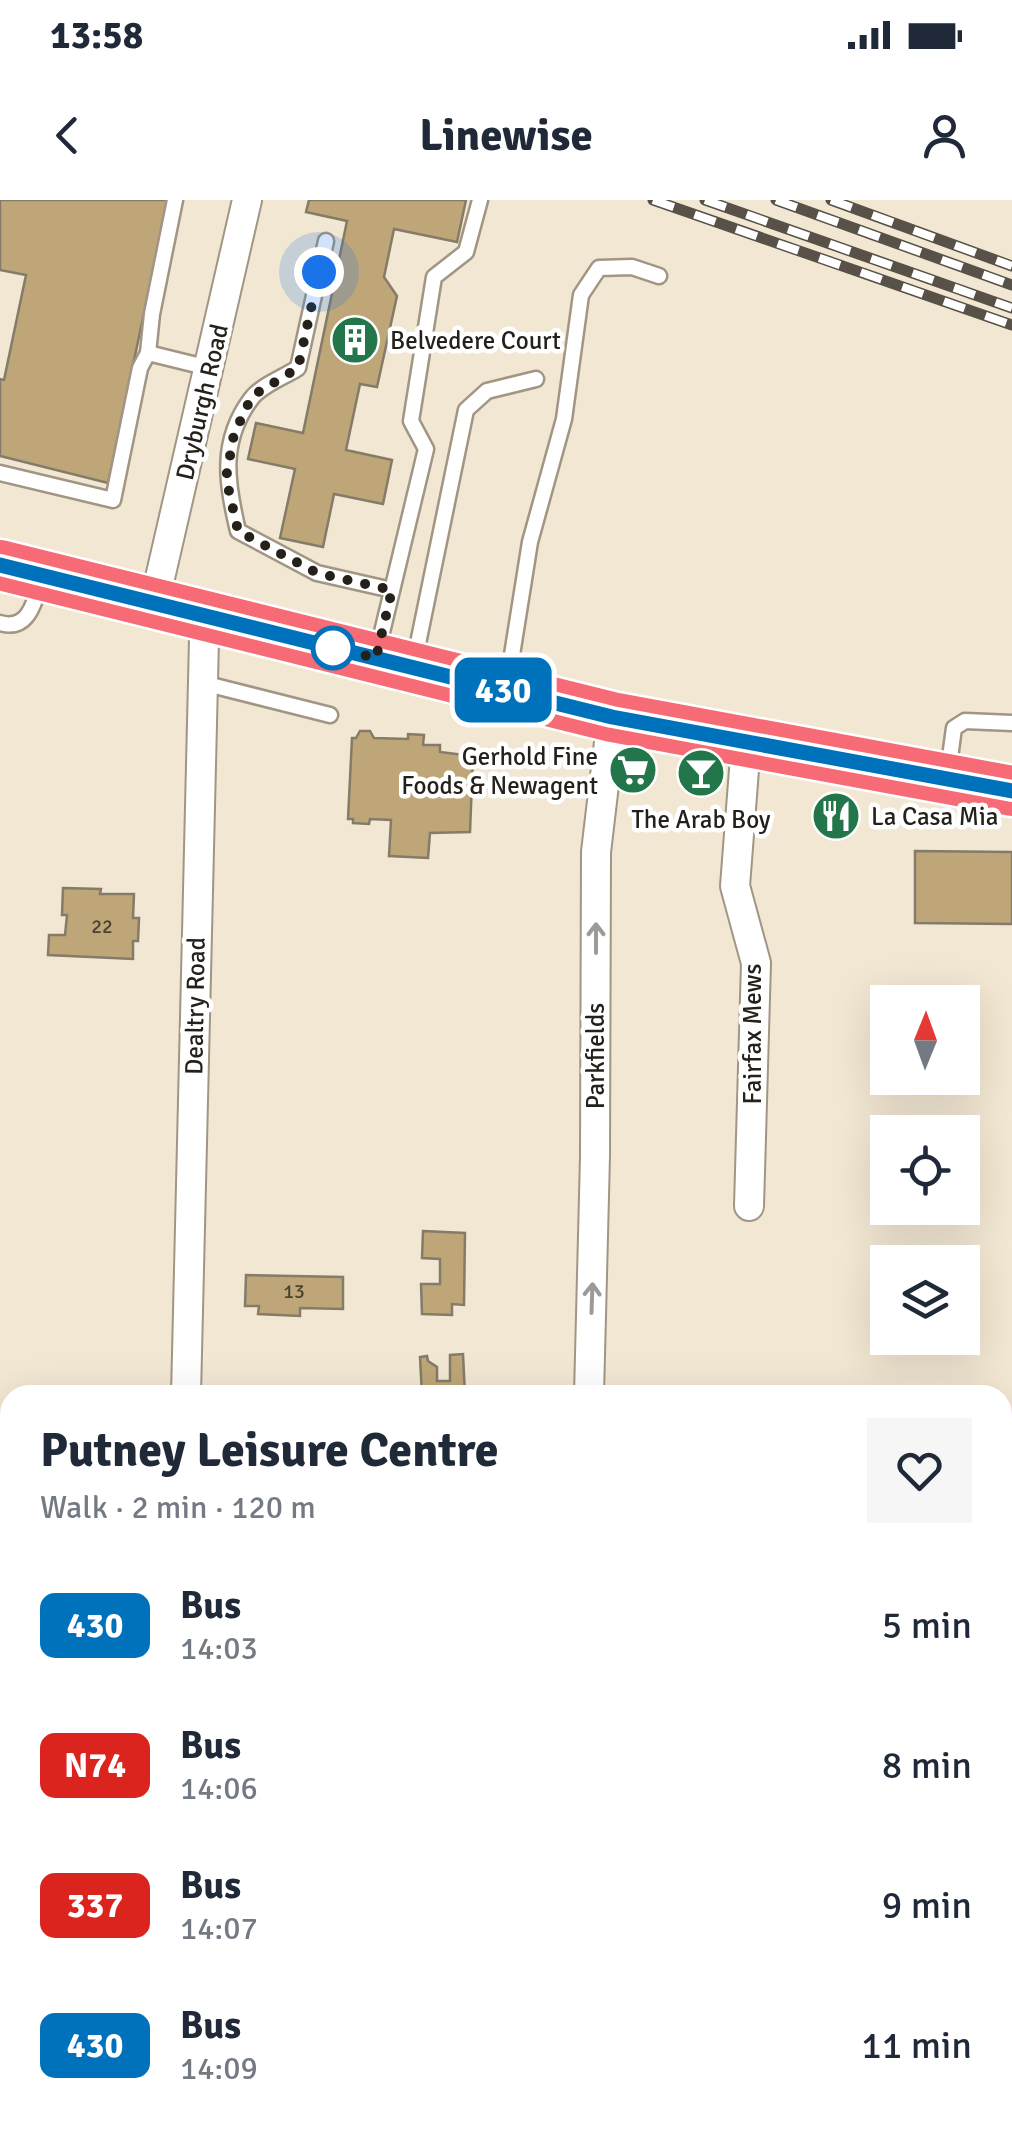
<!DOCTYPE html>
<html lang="en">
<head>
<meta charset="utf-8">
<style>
  :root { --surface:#fff; --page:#f6f6f7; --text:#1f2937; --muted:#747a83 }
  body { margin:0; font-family:Signika,sans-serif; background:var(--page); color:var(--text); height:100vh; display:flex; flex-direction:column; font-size:38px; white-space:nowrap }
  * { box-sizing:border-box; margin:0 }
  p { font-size:32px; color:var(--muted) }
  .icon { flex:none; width:55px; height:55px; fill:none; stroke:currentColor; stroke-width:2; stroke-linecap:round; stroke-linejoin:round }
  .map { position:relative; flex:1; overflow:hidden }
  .panel { position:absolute; left:0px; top:1185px; width:1012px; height:752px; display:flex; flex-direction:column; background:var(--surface); border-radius:30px 30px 0 0; box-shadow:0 10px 40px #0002 }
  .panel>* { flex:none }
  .badge { padding:0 20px; border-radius:15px; font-size:35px; line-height:65px }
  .needle { width:65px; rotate:1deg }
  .fabs { position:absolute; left:870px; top:785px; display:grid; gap:20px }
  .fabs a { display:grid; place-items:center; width:110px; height:110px; border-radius:0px; background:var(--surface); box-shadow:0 10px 40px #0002; font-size:50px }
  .you { position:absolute; width:50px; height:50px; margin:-25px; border:8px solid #fff; border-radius:50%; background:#1a73e8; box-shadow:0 0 0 15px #1a73e833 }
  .map>.badge { position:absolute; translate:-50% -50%; box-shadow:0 0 0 5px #fff }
  .round { display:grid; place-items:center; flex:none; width:105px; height:105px; border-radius:0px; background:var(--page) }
  .overview { display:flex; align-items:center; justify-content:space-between; height:170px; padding:0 40px }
  h1 { font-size:48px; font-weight:700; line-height:75px }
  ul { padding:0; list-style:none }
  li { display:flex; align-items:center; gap:30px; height:140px; padding:0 40px }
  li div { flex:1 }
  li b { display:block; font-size:38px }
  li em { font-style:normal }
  li .badge { min-width:110px; font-weight:700; text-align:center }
  .status { display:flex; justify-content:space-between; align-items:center; height:70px; padding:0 50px; background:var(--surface); direction:ltr }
  .status svg { height:28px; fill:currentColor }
  header { display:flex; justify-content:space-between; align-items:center; height:130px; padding:0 40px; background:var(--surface); font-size:45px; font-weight:700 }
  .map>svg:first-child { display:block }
  .building { fill:#bea678; stroke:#847b68; stroke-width:2.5 }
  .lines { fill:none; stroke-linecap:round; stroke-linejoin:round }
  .lane-casing { stroke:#a09683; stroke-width:19 }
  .street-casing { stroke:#a09683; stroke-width:32 }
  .highway-casing { stroke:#fff; stroke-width:55 }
  .lane { stroke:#fff; stroke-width:14 }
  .street { stroke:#fff; stroke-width:28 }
  .highway { stroke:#f66b76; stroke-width:50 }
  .rail-casing { stroke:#575147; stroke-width:11 }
  .rail { stroke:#fff; stroke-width:8; stroke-dasharray:22; stroke-linecap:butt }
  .oneway { stroke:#9d9b98 }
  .line-casing { stroke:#fff; stroke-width:22 }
  .line { stroke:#0072bc; stroke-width:15 }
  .walk { stroke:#25211a; stroke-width:10; stroke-dasharray:0 18 }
  .stop-dot { fill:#fff; stroke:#0072bc; stroke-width:5 }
  .labels { text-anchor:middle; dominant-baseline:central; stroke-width:9; stroke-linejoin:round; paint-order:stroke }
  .number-label { font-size:20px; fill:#4b4232 }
  .poi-label { font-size:25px; fill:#25211a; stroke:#fff; text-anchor:start }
  .street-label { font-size:25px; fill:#25211a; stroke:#fff }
</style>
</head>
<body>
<div class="status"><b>13:58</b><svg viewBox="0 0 49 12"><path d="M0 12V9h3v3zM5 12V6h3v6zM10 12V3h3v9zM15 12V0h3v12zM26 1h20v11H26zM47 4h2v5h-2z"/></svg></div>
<header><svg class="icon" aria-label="back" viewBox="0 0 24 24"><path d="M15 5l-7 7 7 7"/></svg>Linewise<svg class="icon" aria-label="person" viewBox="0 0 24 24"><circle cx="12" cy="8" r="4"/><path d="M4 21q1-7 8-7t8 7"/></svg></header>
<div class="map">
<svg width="1012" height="1936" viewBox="0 0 1012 1936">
  <rect width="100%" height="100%" fill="#f2e7d2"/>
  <!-- building -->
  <g class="building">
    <path d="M0 0H168L108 283 0 256V179L4 180 26 75 0 70Z"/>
    <path d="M309 0H466L457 42 394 29 384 77 397 96 377 187 360 184 346 250 392 260 383 304 334 294 323 347 280 338 295 269 248 259 256 223 303 233 347 21 306 12Z"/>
    <path d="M360 531H370L374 538 408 539V534L424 535 423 545H440V552L473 556 470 632 430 633 428 658 389 656 391 620 370 619 369 624 353 623V619H348L352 538H356Z"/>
    <path d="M915 651 1012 652V724L915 723Z"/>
    <path d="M63 688 101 689 100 694H134L133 718H139L138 741H133V759L48 755 49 735H65L67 715H62Z"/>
    <path d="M423 1031 465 1033 464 1105 452 1104V1115L422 1114 421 1084H440V1059L422 1058Z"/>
    <path d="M246 1075 343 1077V1109L300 1108V1116L258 1114 259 1106H245Z"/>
    <path d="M463 1154 465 1195H422L420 1157 427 1156 428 1161 437 1167V1181H450V1155Z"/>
    <path d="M1002 1384H1012V1473L1002 1474Z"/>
    <path d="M3 1762 9 1802 0 1803V1763Z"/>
    <path d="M8 1811 10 1844 0 1846V1812Z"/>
    <path d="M10 1844V1884L0 1886V1846Z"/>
    <path d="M10 1892V1928H20L0 1931V1893Z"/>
    <path d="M124 1928H207L208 1936H125Z"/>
    <path d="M389 1928 390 1932 422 1928 423 1936H363L362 1930Z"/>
    <path d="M25 1929 26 1936H0V1933Z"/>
  </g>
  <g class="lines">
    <!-- lane casing -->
    <g class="lane-casing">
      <g id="lane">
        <path d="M326 41 298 168C284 177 260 186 251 199 219 242 227 284 238 331L317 373 392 390"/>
        <path d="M148 153 152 114 175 0"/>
        <path d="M0 273 113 300 140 168 148 153 209 168"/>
        <path d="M0 423C26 431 34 406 39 386"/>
        <path d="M377 453 426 249 411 221 434 77 466 52 480 0"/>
        <path d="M415 458 466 210 487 191 536 179"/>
        <path d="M508 480 530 342 564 219 581 95 599 68 632 67 659 76"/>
        <path d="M203 483 330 515"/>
        <path d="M948 572 954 528 965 521 1012 523"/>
      </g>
    </g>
    <!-- street casing -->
    <g class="street-casing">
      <g id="street">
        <path d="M154 404 247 0"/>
        <path d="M746 544 735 686 756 763 749 1006"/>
        <path d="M186 1195 204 439 209 417"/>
        <path d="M589 1195 595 956 596 652 612 517"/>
        <path d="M1002 1319 1012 1321"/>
        <path d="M0 1397 10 1393"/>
        <path d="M0 1429 10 1498"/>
        <path d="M74 1928 75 1936"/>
        <path d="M467 1928 468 1936"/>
        <path d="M812 1928V1936"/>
      </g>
    </g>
    <!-- highway casing -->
    <g class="highway-casing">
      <path id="highway" d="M0 365 612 517 1012 591"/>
    </g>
    <!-- lane -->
    <use href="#lane" class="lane"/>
    <!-- street -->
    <use href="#street" class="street"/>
    <!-- highway -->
    <use href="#highway" class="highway"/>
    <!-- rail casing -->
    <g class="rail-casing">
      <g id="rail">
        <path d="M653 0 1012 125"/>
        <path d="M705 0 1012 108"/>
        <path d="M776 0 1012 85"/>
        <path d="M831 0 1012 66"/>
      </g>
    </g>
    <!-- rail -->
    <use href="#rail" class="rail"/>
  </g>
  <!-- one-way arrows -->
  <defs><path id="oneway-shaft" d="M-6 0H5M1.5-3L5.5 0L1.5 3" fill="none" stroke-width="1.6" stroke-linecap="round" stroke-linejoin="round" transform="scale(2.5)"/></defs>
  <g class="oneway">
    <use href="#oneway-shaft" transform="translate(596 738) rotate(-90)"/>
    <use href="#oneway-shaft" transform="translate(592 1098) rotate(-88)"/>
  </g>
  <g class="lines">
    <!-- line casing -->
    <g class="line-casing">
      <path id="line" d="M0 365 612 517 1012 591"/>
    </g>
    <!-- line -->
    <use href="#line" class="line"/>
    <!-- walk -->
    <path class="walk" d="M319 72 298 168 252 196 234 234 226 278 238 331 317 373 392 390 376 458 333 448"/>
  </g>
  <!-- icons -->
  <defs>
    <g id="building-disc" transform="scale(2.5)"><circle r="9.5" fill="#227649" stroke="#fff"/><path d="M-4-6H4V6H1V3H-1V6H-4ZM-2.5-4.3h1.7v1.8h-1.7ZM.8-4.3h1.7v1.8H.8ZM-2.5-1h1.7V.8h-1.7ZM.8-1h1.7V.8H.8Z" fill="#fff"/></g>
    <g id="supermarket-disc" transform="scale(2.5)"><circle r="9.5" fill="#227649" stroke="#fff"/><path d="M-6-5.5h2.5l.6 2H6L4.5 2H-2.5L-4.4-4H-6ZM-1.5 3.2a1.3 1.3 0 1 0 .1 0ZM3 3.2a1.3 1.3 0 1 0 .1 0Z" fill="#fff"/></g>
    <g id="bar-disc" transform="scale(2.5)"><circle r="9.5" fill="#227649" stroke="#fff"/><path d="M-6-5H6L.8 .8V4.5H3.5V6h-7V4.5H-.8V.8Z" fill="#fff"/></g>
    <g id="restaurant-disc" transform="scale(2.5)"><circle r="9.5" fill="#227649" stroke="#fff"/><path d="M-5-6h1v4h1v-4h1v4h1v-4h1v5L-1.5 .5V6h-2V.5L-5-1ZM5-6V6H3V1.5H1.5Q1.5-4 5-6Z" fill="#fff"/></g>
  </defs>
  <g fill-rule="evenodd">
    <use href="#building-disc" x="355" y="140"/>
    <use href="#supermarket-disc" x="633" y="570"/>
    <use href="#bar-disc" x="701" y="573"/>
    <use href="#restaurant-disc" x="836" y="616"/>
  </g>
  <!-- markers -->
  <circle class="stop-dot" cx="333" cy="448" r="20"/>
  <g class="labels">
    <!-- number labels -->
    <g class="number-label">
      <text x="102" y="726">22</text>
      <text x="294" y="1091">13</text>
    </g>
    <!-- poi labels -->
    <g class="poi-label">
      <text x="390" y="140">Belvedere Court</text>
      <text x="598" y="556" text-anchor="end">Gerhold Fine<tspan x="598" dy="29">Foods &amp; Newagent</tspan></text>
      <text x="871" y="616">La Casa Mia</text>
      <text x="701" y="619" text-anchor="middle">The Arab Boy</text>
    </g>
    <!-- street labels -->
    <g class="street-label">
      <text transform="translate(202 202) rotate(-77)">Dryburgh Road</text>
      <text transform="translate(195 806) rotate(-89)">Dealtry Road</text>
      <text transform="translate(752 834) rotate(-90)">Fairfax Mews</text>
      <text transform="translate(595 856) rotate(-90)">Parkfields</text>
    </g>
  </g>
</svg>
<div class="fabs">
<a><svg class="needle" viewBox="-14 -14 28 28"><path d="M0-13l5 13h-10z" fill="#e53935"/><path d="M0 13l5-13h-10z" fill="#747a83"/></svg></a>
<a><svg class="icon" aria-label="locate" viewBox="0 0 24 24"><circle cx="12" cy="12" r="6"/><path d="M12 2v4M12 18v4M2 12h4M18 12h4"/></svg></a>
<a><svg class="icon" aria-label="layers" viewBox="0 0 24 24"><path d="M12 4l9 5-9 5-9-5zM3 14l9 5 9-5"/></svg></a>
</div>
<div class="you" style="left:319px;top:72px"></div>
<b class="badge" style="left:503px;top:490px;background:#0072bc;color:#fff">430</b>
<section class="panel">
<div class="overview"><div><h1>Putney Leisure Centre</h1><p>Walk · 2 min · 120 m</p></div><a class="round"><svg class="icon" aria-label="heart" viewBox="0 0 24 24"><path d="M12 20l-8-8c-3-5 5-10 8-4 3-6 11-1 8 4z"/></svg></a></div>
<ul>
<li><span class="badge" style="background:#0072bc;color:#fff">430</span><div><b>Bus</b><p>14:03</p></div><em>5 min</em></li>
<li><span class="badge" style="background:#dc241f;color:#fff">N74</span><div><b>Bus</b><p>14:06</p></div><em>8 min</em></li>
<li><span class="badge" style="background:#dc241f;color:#fff">337</span><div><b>Bus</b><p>14:07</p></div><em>9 min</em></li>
<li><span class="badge" style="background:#0072bc;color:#fff">430</span><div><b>Bus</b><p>14:09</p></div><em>11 min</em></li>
</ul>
</section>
</div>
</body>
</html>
